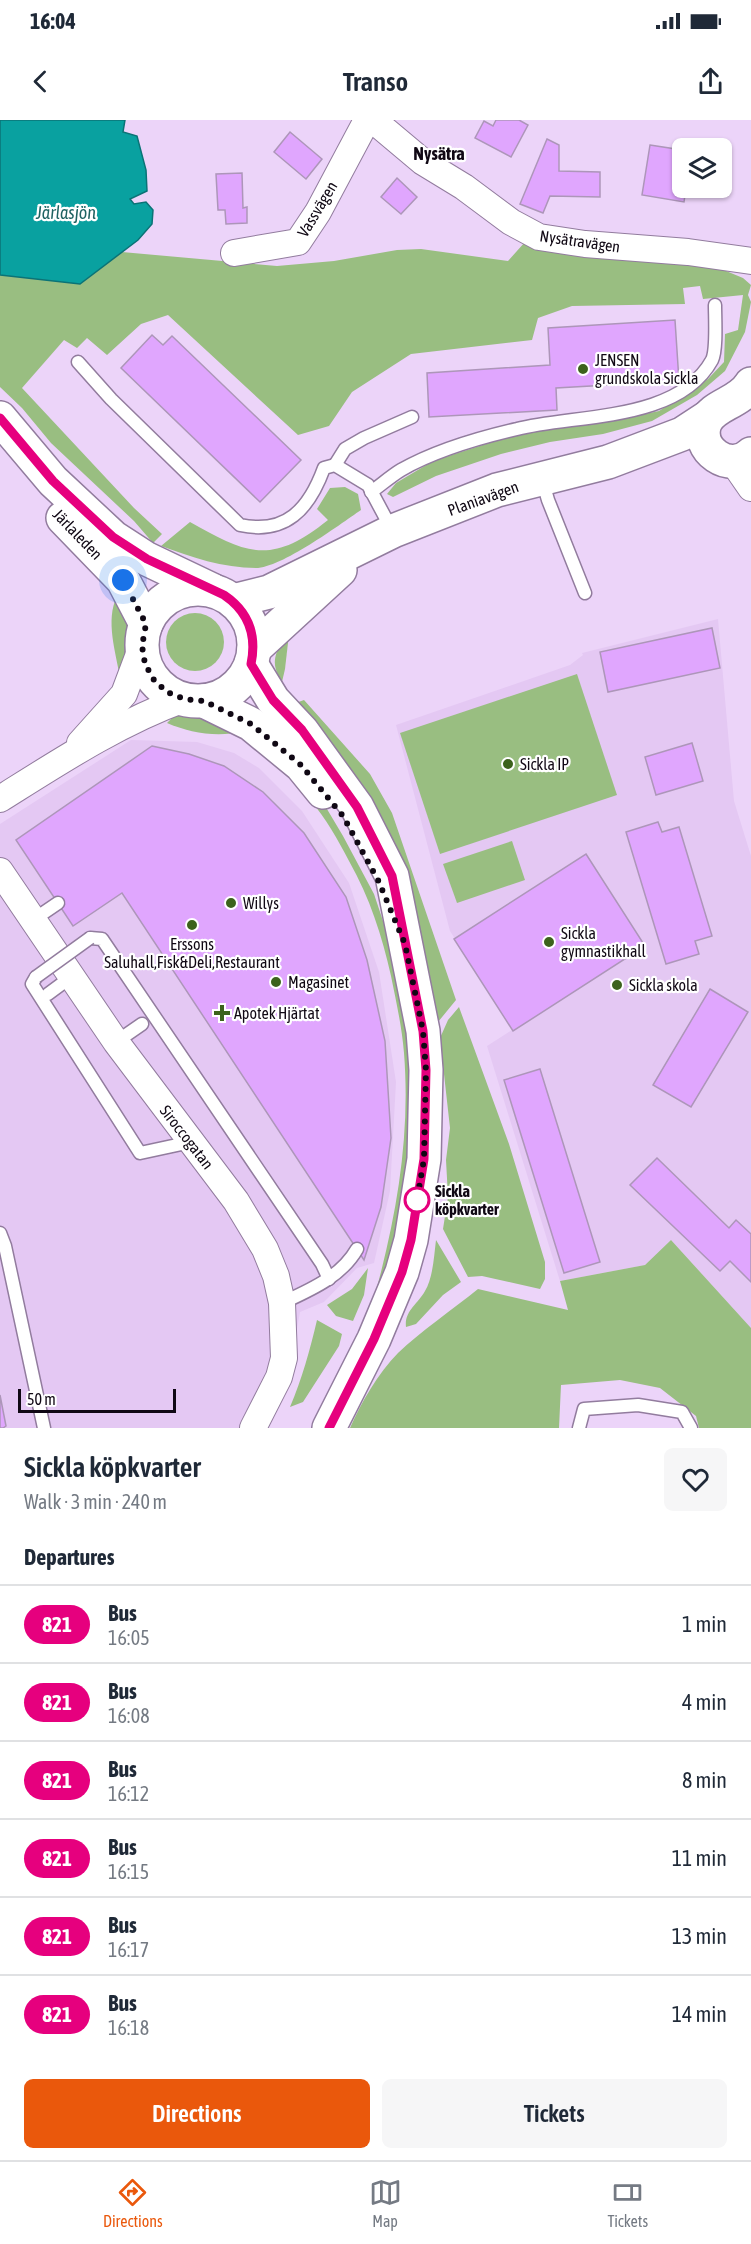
<!DOCTYPE html>
<html lang="en">
<head>
<meta charset="utf-8">
<style>
  :root { --surface:#fff; --page:#f6f6f7; --text:#1f2937; --muted:#747a83; --line:#e0e1e3; --accent:#ea580c }
  body { margin:0; font-family:"Asap Condensed",sans-serif; background:var(--page); color:var(--text); height:100vh; display:flex; flex-direction:column; font-size:22px; white-space:nowrap }
  * { box-sizing:border-box; margin:0 }
  p { font-size:20px; color:var(--muted) }
  .icon { flex:none; width:33px; height:33px; fill:none; stroke:currentColor; stroke-width:2; stroke-linecap:round; stroke-linejoin:round }
  .map { position:relative; height:1308px; overflow:hidden }
  .details { display:flex; flex-direction:column; background:var(--surface); flex:1 }
  .details>* { flex:none }
  .badge { padding:0 12px; border-radius:20px; font-size:21px; line-height:39px }
  .fabs { position:absolute; left:672px; top:18px; display:grid; gap:12px }
  .fabs a { display:grid; place-items:center; width:60px; height:60px; border-radius:9px; background:var(--surface); box-shadow:0 2px 4px #0004; font-size:30px }
  .scale { position:absolute; left:18px; bottom:15px; width:158px; box-sizing:border-box; padding-left:6px; border:3px solid #100814; border-top:0; font-size:16px; line-height:21px; white-space:nowrap; color:#100814; -webkit-text-stroke:4px #fff; paint-order:stroke }
  .you { position:absolute; width:30px; height:30px; margin:-15px; border:4px solid #fff; border-radius:50%; background:#1a73e8; box-shadow:0 0 0 9px #1a73e833 }
  .map>.badge { position:absolute; translate:-50% -50%; box-shadow:0 0 0 3px #fff }
  h2 { padding:0 24px; font-size:22px; line-height:54px }
  .round { display:grid; place-items:center; flex:none; width:63px; height:63px; border-radius:9px; background:var(--page) }
  .headline { display:flex; align-items:center; justify-content:space-between; height:102px; padding:0 24px }
  h1 { font-size:28px; font-weight:600; line-height:45px }
  .primary-button { display:flex; gap:12px; margin-top:auto; padding:12px 24px }
  .primary-button a { flex:1; height:69px; border-radius:9px; background:var(--accent); color:#fff; font-size:24px; font-weight:600; line-height:69px; text-align:center }
  .primary-button a+a { background:var(--page); color:var(--text) }
  ul { padding:0; list-style:none }
  li { display:flex; align-items:center; gap:18px; height:78px; padding:0 24px; border-top:2px solid var(--line) }
  li div { flex:1 }
  li b { display:block; font-size:22px }
  li em { font-style:normal }
  li .badge { min-width:66px; font-weight:700; text-align:center }
  .status { display:flex; justify-content:space-between; align-items:center; height:42px; padding:0 30px; background:var(--surface); direction:ltr }
  .status svg { height:16px; fill:currentColor }
  header { display:flex; justify-content:space-between; align-items:center; height:78px; padding:0 24px; background:var(--surface); font-size:27px; font-weight:600 }
  .dock { display:flex; justify-content:space-around; align-items:center; height:84px; border-top:2px solid var(--line); background:var(--surface); font-size:16px; color:var(--muted) }
  .dock a { display:grid; justify-items:center; gap:3px }
  .dock .active { color:var(--accent) }
  .map>svg:first-child { display:block }
  .built { fill:#e4c8f3 }
  .green { fill:#99be81 }
  .water { fill:#09a1a0; stroke:#0b7376; stroke-width:1.5 }
  .building { fill:#e0a6fe; stroke:#ad96b9; stroke-width:1.5 }
  .lines { fill:none; stroke-linecap:round; stroke-linejoin:round }
  .lane-casing { stroke:#927c9e; stroke-width:15 }
  .street-casing { stroke:#927c9e; stroke-width:28 }
  .secondary-casing { stroke:#927c9e; stroke-width:36 }
  .lane { stroke:#fff; stroke-width:12 }
  .street { stroke:#fff; stroke-width:26 }
  .secondary { stroke:#fff; stroke-width:33 }
  .lane-bridge-casing { stroke:#927c9e; stroke-width:15; stroke-linecap:butt }
  .lane-bridge { stroke:#fff; stroke-width:12 }
  .line-casing { stroke:#fff; stroke-width:14 }
  .line { stroke:#e6007e; stroke-width:9 }
  .walk { stroke:#100814; stroke-width:6; stroke-dasharray:0 10.8 }
  .poi-dot { fill:#3c621c; stroke:#fff; stroke-width:2 }
  .stop-dot { fill:#fff; stroke:#e6007e; stroke-width:3 }
  .labels { text-anchor:middle; dominant-baseline:central; stroke-width:4.5; stroke-linejoin:round; paint-order:stroke }
  .street-label { font-size:16px; fill:#100814; stroke:#fff }
  .poi-label { font-size:16px; fill:#100814; stroke:#fff; text-anchor:start }
  .stop-label { font-size:16px; font-weight:bold; fill:#100814; stroke:#fff; text-anchor:start }
  .neighbourhood-label { font-size:18px; font-weight:bold; fill:#100814; stroke:#fff }
  .water-label { font-size:18px; font-style:italic; fill:#1e6261; stroke:#fff }
</style>
</head>
<body>
<div class="status"><b>16:04</b><svg viewBox="0 0 49 12"><path d="M0 12V9h3v3zM5 12V6h3v6zM10 12V3h3v9zM15 12V0h3v12zM26 1h20v11H26zM47 4h2v5h-2z"/></svg></div>
<header><svg class="icon" aria-label="back" viewBox="0 0 24 24"><path d="M15 5l-7 7 7 7"/></svg>Transo<svg class="icon" aria-label="share" viewBox="0 0 24 24"><path d="M12 15V3M7 8l5-5 5 5M5 13v7h14v-7"/></svg></header>
<div class="map">
<svg width="751" height="1308" viewBox="0 0 751 1308">
  <rect width="100%" height="100%" fill="#ecd4f9"/>
  <!-- built -->
  <g class="built">
    <path d="M718 499 734 681 751 736V1208L671 1120 645 1145 560 1161 487 926 512 910 450 811 396 605 570 545 583 535 582 533Z"/>
    <path d="M131 620 197 622 234 633 259 648 302 691 349 763 379 852 396 962 390 1071 374 1143 357 1148 324 1182 300 1192 292 1237 264 1308H0V704Z"/>
  </g>
  <!-- green -->
  <g class="green">
    <path d="M525 122 714 146 743 158 751 165 748 175 751 182 745 212 725 251 697 275 652 301 603 314 550 322 501 334 436 356 393 377 387 374 396 363 433 341 495 321 544 307 631 297 659 291 708 259 724 242 725 214 738 210 743 175 703 179 700 166 683 168 685 184 572 186 538 198 532 220 411 234 352 272 329 306 298 315 168 195 141 204 107 235 87 218 77 228 64 220 22 268 134 388 162 414 153 423 134 401 51 323 22 288 0 267V155L80 164 122 132 277 146 334 141 397 130 421 129 508 141Z"/>
    <path d="M345 367 358 374 361 390C339 405 281 448 256 448 223 448 191 437 161 426L190 402C248 435 272 445 328 400L317 389 330 368Z"/>
    <path d="M117 476 129 508 131 524 120 558C116 532 105 501 117 476Z"/>
    <circle cx="195" cy="522" r="29"/>
    <path d="M289 514 285 549 282 562C269 542 275 531 289 514Z"/>
    <path d="M577 554 617 675 440 734 400 613Z"/>
    <path d="M304 580 370 654 392 693 456 880 438 902 428 855 293 584Z"/>
    <path d="M192 593 225 597 243 611C219 618 190 613 167 603L174 596Z"/>
    <path d="M259 622 321 679 343 716 374 774 393 831 409 924 412 978 410 1043 384 1174 371 1189C395 1105 411 1020 404 933 402 907 396 881 391 856 382 816 370 778 349 741 338 720 326 698 310 680 293 660 274 644 253 628Z"/>
    <path d="M512 721 525 760 457 783 443 744Z"/>
    <path d="M459 887 509 1024 545 1142V1159L540 1169 482 1156 468 1157 443 1109 448 1077 446 1040 450 1008 440 918 448 900Z"/>
    <path d="M436 1120 461 1162 443 1175 416 1204 406 1207C404 1191 418 1184 425 1171 433 1158 434 1136 436 1120Z"/>
    <path d="M671 1120 751 1208V1308H699L696 1296 660 1268 620 1260 561 1265 559 1308H350C361 1283 378 1253 398 1233 420 1212 453 1189 478 1169L568 1190 560 1161 645 1145Z"/>
    <path d="M368 1148 364 1175 353 1201 336 1196 327 1185 352 1169Z"/>
    <path d="M317 1200 342 1214 339 1226 303 1282 290 1287C302 1259 310 1230 317 1200Z"/>
  </g>
  <!-- water -->
  <path class="water" d="M0 0H125L123 12 137 16 146 50 147 71 130 79 134 84 146 82 153 90 152 104 138 120 80 164 0 155Z"/>
  <!-- building -->
  <g class="building">
    <path d="M496 0H519L528 5 511 37 475 18 484 1 493 6Z"/>
    <path d="M290 12 322 39 306 59 274 32Z"/>
    <path d="M547 19 559 25V51L600 52V77L550 76 543 93 520 84Z"/>
    <path d="M650 25 682 30V68H686L684 82 642 75Z"/>
    <path d="M242 53 243 88 247 87V103L226 104 225 90H218L216 54Z"/>
    <path d="M397 58 417 77 401 94 381 77Z"/>
    <path d="M675 200 679 261 556 268 557 290 429 297 427 253 550 245 548 208Z"/>
    <path d="M152 215 163 225 172 216 301 340 260 382 121 248Z"/>
    <path d="M712 508 720 548 608 572 600 532Z"/>
    <path d="M692 623 703 661 656 675 645 637Z"/>
    <path d="M152 626 189 634 224 646 263 672 304 713 346 777 367 840 385 921 391 1018 381 1087 364 1140 122 773 73 806 16 720Z"/>
    <path d="M658 702 662 712 679 707 712 816 695 821 699 834 666 844 626 712Z"/>
    <path d="M586 734 645 826 513 911 454 819Z"/>
    <path d="M710 869 748 892 691 987 653 965Z"/>
    <path d="M540 949 600 1142 564 1153 504 960Z"/>
    <path d="M657 1038 729 1108 736 1100 751 1114V1162L730 1141 720 1151 630 1065Z"/>
    <path d="M0 1275 6 1306 3 1308H0Z"/>
  </g>
  <g class="lines">
    <!-- lane casing -->
    <g class="lane-casing">
      <g id="lane">
        <path d="M78 242 111 279 240 405C286 415 309 389 324 348L335 345 368 365 392 410"/>
        <path d="M335 345 345 329 364 318 412 297"/>
        <path d="M542 359 548 380 585 473"/>
        <path d="M371 372C381 365 391 356 401 350 436 330 478 318 517 309 576 294 678 302 712 240 717 230 715 198 715 185"/>
        <path d="M33 800 58 783"/>
        <path d="M90 818 102 819 322 1144 329 1159"/>
        <path d="M36 857 32 864 140 1033 191 1022"/>
        <path d="M48 874 71 857"/>
        <path d="M116 922 142 904"/>
        <path d="M0 1113 5 1126 44 1308"/>
        <path d="M282 1183C310 1170 341 1157 357 1129"/>
        <path d="M579 1308 584 1289 638 1285 682 1292 691 1308"/>
      </g>
    </g>
    <!-- street casing -->
    <g class="street-casing">
      <g id="street">
        <path d="M373 0 423 42 464 67 511 102 539 117 585 124 688 132 751 141"/>
        <path d="M234 133 298 122 318 92 367 0"/>
        <path d="M733 342 751 368"/>
        <path d="M80 623 124 574 142 526"/>
        <path d="M0 679C59 642 118 603 184 579"/>
        <path d="M0 751 116 922 236 1081 265 1129 276 1156 282 1183 284 1238 279 1257 253 1308"/>
      </g>
    </g>
    <!-- secondary casing -->
    <g class="secondary-casing">
      <g id="secondary">
        <path d="M751 264C739 284 713 284 705 303 695 330 730 354 751 334"/>
        <path d="M0 298 53 361 113 417 147 439 212 470"/>
        <path d="M63 398 123 460 146 504"/>
        <circle cx="198" cy="525" r="56"/>
        <path d="M233 481 269 472 393 411 497 370 608 342 682 314 708 297"/>
        <path d="M254 529 340 450"/>
        <path d="M251 544 273 580 302 611 357 687 392 756 423 911 426 950 424 1039 411 1120 402 1152 374 1219 329 1308"/>
        <path d="M204 581 251 604 301 645 323 672"/>
      </g>
    </g>
    <!-- lane -->
    <use href="#lane" class="lane"/>
    <!-- street -->
    <use href="#street" class="street"/>
    <!-- secondary -->
    <use href="#secondary" class="secondary"/>
    <!-- lane-bridge casing -->
    <g class="lane-bridge-casing">
      <path id="lane-bridge" d="M36 857 90 818"/>
    </g>
    <!-- lane-bridge -->
    <use href="#lane-bridge" class="lane-bridge"/>
  </g>
  <g class="lines">
    <!-- line casing -->
    <g class="line-casing">
      <path id="line" d="M0 298 53 361 113 417 147 439 224 475C249 492 257 515 251 544L273 580 302 610 357 687 392 756 423 911 426 950 424 1039 411 1120 402 1152 374 1219 329 1308"/>
    </g>
    <!-- line -->
    <use href="#line" class="line"/>
    <!-- walk -->
    <path class="walk" d="M123 460 146 504 142 526 145 544 154 560 167 572 184 579 204 581 251 604 301 645 343 696 378 760 405 824 423 911 426 950 424 1039 417 1080"/>
  </g>
  <!-- markers -->
  <g class="poi-dot">
    <circle cx="583" cy="249" r="6"/>
    <circle cx="508" cy="644" r="6"/>
    <circle cx="231" cy="783" r="6"/>
    <circle cx="192" cy="805" r="6"/>
    <circle cx="549" cy="822" r="6"/>
    <circle cx="276" cy="862" r="6"/>
    <circle cx="617" cy="865" r="6"/>
    <path d="M219 884h6v6h6v6h-6v6h-6v-6h-6v-6h6z"/>
  </g>
  <circle class="stop-dot" cx="417" cy="1080" r="12"/>
  <g class="labels">
    <!-- street labels -->
    <g class="street-label">
      <text transform="translate(317 89) rotate(-59)">Vassvägen</text>
      <text transform="translate(580 121) rotate(8)">Nysätravägen</text>
      <text transform="translate(483 378) rotate(-20)">Planiavägen</text>
      <text transform="translate(78 414) rotate(46)">Järlaleden</text>
      <text transform="translate(187 1017) rotate(52)">Siroccogatan</text>
    </g>
    <!-- poi labels -->
    <g class="poi-label">
      <text x="595" y="240">JENSEN<tspan x="595" dy="18">grundskola Sickla</tspan></text>
      <text x="520" y="644">Sickla IP</text>
      <text x="243" y="783">Willys</text>
      <text x="561" y="813">Sickla<tspan x="561" dy="18">gymnastikhall</tspan></text>
      <text x="192" y="824" text-anchor="middle">Erssons<tspan x="192" dy="18">Saluhall,Fisk&amp;Deli,Restaurant</tspan></text>
      <text x="288" y="862">Magasinet</text>
      <text x="629" y="865">Sickla skola</text>
      <text x="234" y="893">Apotek Hjärtat</text>
    </g>
    <!-- stop labels -->
    <g class="stop-label">
      <text x="435" y="1071">Sickla<tspan x="435" dy="18">köpkvarter</tspan></text>
    </g>
    <!-- neighbourhood labels -->
    <g class="neighbourhood-label">
      <text x="439" y="33">Nysätra</text>
    </g>
    <!-- water labels -->
    <g class="water-label">
      <text x="66" y="92">Järlasjön</text>
    </g>
  </g>
</svg>
<div class="fabs">
<a><svg class="icon" aria-label="layers" viewBox="0 0 24 24"><path d="M12 4l9 5-9 5-9-5zM3 14l9 5 9-5"/></svg></a>
</div>
<div class="scale">50 m</div>
<div class="you" style="left:123px;top:460px"></div>
</div>
<section class="details">
<div class="headline"><div><h1>Sickla köpkvarter</h1><p>Walk · 3 min · 240 m</p></div><a class="round"><svg class="icon" aria-label="heart" viewBox="0 0 24 24"><path d="M12 20l-8-8c-3-5 5-10 8-4 3-6 11-1 8 4z"/></svg></a></div>
<h2>Departures</h2>
<ul>
<li><span class="badge" style="background:#e6007e;color:#fff">821</span><div><b>Bus</b><p>16:05</p></div><em>1 min</em></li>
<li><span class="badge" style="background:#e6007e;color:#fff">821</span><div><b>Bus</b><p>16:08</p></div><em>4 min</em></li>
<li><span class="badge" style="background:#e6007e;color:#fff">821</span><div><b>Bus</b><p>16:12</p></div><em>8 min</em></li>
<li><span class="badge" style="background:#e6007e;color:#fff">821</span><div><b>Bus</b><p>16:15</p></div><em>11 min</em></li>
<li><span class="badge" style="background:#e6007e;color:#fff">821</span><div><b>Bus</b><p>16:17</p></div><em>13 min</em></li>
<li><span class="badge" style="background:#e6007e;color:#fff">821</span><div><b>Bus</b><p>16:18</p></div><em>14 min</em></li>
</ul>
<div class="primary-button"><a>Directions</a><a>Tickets</a></div>
</section>
<nav class="dock">
<a class="active"><svg class="icon" aria-label="directions" viewBox="0 0 24 24"><path d="M12 3l9 9-9 9-9-9zM9 14v-3h6M13 9l2 2-2 2"/></svg>Directions</a>
<a><svg class="icon" aria-label="map" viewBox="0 0 24 24"><path d="M3 6l6-2 6 2 6-2v14l-6 2-6-2-6 2zM9 4v14M15 6v14"/></svg>Map</a>
<a><svg class="icon" aria-label="tickets" viewBox="0 0 24 24"><path d="M3 7h18v10H3zM15 7v10"/></svg>Tickets</a>
</nav>
</body>
</html>
